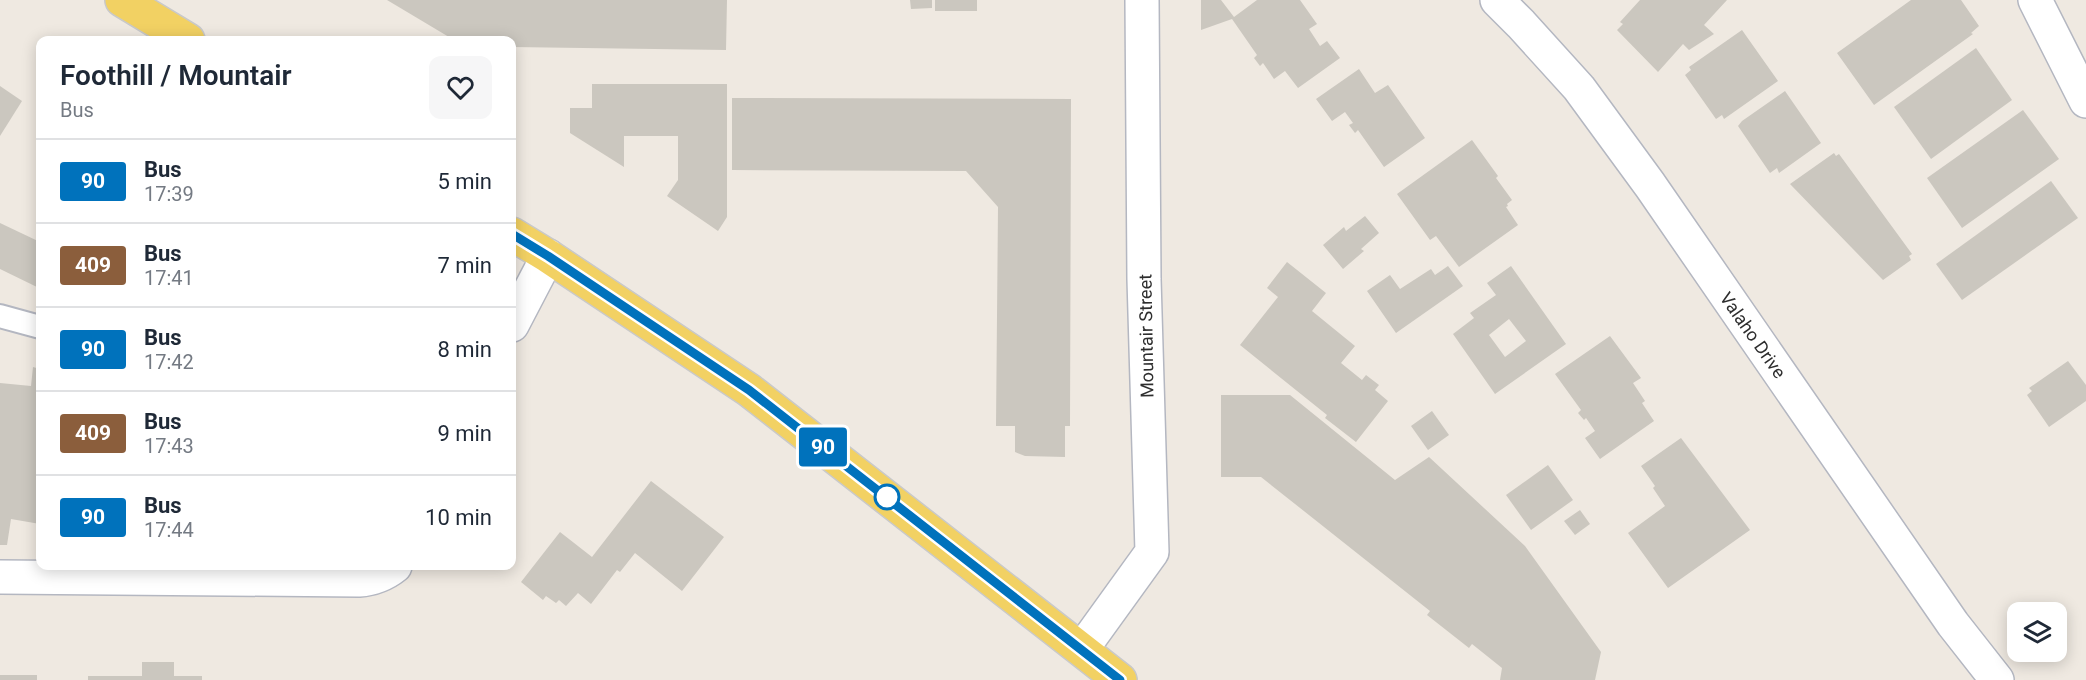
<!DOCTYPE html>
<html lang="en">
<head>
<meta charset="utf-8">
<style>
  :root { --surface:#fff; --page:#f6f6f7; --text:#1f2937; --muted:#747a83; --line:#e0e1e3 }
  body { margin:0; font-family:Roboto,sans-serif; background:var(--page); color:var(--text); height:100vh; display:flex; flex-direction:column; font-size:22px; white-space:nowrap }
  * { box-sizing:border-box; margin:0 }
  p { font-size:20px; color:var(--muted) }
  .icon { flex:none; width:33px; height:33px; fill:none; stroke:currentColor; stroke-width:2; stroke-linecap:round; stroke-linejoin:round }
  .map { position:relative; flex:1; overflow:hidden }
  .side { position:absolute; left:36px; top:36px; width:480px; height:534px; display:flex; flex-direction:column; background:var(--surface); border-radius:12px; box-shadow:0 3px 15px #0003 }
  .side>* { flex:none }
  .badge { padding:0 12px; border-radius:4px; font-size:21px; line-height:39px }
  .buttons { position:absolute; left:2007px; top:602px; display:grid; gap:12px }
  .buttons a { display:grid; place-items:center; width:60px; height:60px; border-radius:12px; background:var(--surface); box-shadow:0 3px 15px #0003; font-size:30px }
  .map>.badge { position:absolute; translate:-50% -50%; box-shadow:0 0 0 3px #fff }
  .round { display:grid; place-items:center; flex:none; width:63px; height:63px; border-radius:12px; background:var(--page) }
  .overview { display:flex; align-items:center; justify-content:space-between; height:102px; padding:0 24px }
  h1 { font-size:28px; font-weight:600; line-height:45px }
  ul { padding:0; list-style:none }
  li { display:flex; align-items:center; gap:18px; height:84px; padding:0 24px; border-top:2px solid var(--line) }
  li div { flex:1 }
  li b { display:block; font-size:22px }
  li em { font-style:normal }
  li .badge { min-width:66px; font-weight:700; text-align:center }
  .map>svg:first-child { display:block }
  .building { fill:#cbc7bf; fill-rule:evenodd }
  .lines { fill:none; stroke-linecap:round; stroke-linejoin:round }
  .service-casing { stroke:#b4b7c1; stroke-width:26 }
  .minor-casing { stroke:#b4b7c1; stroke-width:36 }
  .tertiary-casing { stroke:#b4b7c1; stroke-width:36 }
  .primary-casing { stroke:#c9c9c9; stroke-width:36 }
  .service { stroke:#fff; stroke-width:22 }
  .minor { stroke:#fff; stroke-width:33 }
  .tertiary { stroke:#fff; stroke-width:33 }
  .primary { stroke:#f2d163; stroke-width:33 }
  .line-casing { stroke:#fff; stroke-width:14 }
  .line { stroke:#0072bc; stroke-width:9 }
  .stop-dot { fill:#fff; stroke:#0072bc; stroke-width:3 }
  .labels { text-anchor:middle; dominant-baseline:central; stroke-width:4.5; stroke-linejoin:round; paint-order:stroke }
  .street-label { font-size:18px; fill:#2e2e2e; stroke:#fff }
</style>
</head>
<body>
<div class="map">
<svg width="2086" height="680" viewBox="0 0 2086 680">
  <rect width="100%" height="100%" fill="#efe9e1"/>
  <!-- building -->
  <g class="building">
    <path d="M387 0H727L726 50 512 47V40H454Z"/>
    <path d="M910 0H932V8L911 9Z"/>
    <rect x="935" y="0" width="42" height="11"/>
    <path d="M1201 0H1221L1234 17 1257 0H1300L1317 24 1309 29 1320 46 1327 41 1340 58 1298 88 1285 71 1274 79 1263 63 1260 66 1254 58 1257 55 1232 19 1201 30Z"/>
    <path d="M1640 0H1727L1704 25 1714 34 1689 50 1683 44 1658 72 1617 30 1623 24 1620 22Z"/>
    <path d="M1911 0H1961L1979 26 1971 33 1973 34 1874 105 1837 53Z"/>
    <path d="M1742 30 1778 81 1724 119 1722 115 1716 119 1685 75 1691 70 1689 67Z"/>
    <path d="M1976 48 2012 100 1931 159 1894 107Z"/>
    <path d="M1359 69 1375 93 1388 85 1425 138 1384 167 1358 130 1355 133 1349 125 1353 123 1345 112 1332 121 1316 99Z"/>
    <path d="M592 84H727V217L718 231 667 196 678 180V136H624V167L570 133V108H592Z"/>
    <path d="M0 86 22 101 0 136Z"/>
    <path d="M1785 91 1821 143 1779 173 1777 168 1770 173 1738 126 1742 121Z"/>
    <path d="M732 98 1071 99 1070 426H1065V457L1025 456 1015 452V426H996L998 207 966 171 732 170Z"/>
    <path d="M2023 110 2059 159 1962 228 1927 178Z"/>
    <path d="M1472 140 1498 176 1496 178 1512 200 1507 204 1508 206 1506 207 1518 225 1459 267 1436 236 1430 240 1397 194Z"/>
    <path d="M1834 153 1836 156 1839 154 1912 254 1909 256 1911 260 1883 280 1790 184Z"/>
    <path d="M2051 181 2078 218 1962 300 1936 264Z"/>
    <path d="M1365 216 1379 233 1361 249 1364 251 1343 269 1323 245 1344 227 1346 231Z"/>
    <path d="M0 223 40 242 39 288 0 269Z"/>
    <path d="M1287 262 1326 293 1312 311 1355 346 1341 363 1362 380 1366 375 1379 385 1375 390 1388 401 1356 442 1325 418 1327 415 1240 345 1278 297 1267 288Z"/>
    <path d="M1448 266 1463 286 1396 333 1367 291 1390 275 1400 289 1431 269 1435 275Z"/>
    <path d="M1511 266 1566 344 1495 394 1453 334 1474 318 1470 313 1496 295 1487 283ZM1509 319 1526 341 1505 357 1489 335Z"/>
    <path d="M1610 336 1641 378 1633 383 1645 401 1642 403 1654 421 1600 459 1585 438 1595 431 1586 418 1584 420 1578 413 1581 410 1555 374Z"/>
    <path d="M2068 361 2086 385V401L2049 427 2027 395 2032 391 2029 388Z"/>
    <path d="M33 367 40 369V524L11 519 7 545H0V383L31 386Z"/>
    <path d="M1221 395H1290L1395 480 1429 457 1525 546 1601 652 1595 680H1500L1502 668 1472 644 1469 648 1427 615 1430 611 1261 477H1221Z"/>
    <path d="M1432 411 1449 435 1428 450 1411 426Z"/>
    <path d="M1681 438 1750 530 1668 588 1628 533 1665 506 1653 488 1655 486 1641 466Z"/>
    <path d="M1548 465 1573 500 1531 530 1506 495Z"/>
    <path d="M651 481 724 537 682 591 635 553 620 572 617 570 591 604 578 593 566 606 559 600 556 603 546 596 543 600 521 582 560 532 592 557Z"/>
    <path d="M1580 510 1590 524 1575 535 1564 521Z"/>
    <path d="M142 662H174V676H202V680H88V676H142Z"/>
    <rect x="0" y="675" width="37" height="5"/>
  </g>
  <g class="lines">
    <!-- service casing -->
    <g class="service-casing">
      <path id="service" d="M0 316 40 327"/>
    </g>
    <!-- minor casing -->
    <g class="minor-casing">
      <g id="minor">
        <path d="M2035 0 2086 101"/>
        <path d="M512 325 548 256"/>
        <path d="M0 577 359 580C373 579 385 574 395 566"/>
        <path d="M1082 649 1152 552 1144 279 1142 0"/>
      </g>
    </g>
    <!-- tertiary casing -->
    <g class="tertiary-casing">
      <path id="tertiary" d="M1497 0 1521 24 1579 88 1650 185 1953 624 1997 680"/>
    </g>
    <!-- primary casing -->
    <g class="primary-casing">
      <g id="primary">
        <path d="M122 0 188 40"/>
        <path d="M512 234 548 256 749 390 1120 680"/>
      </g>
    </g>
    <!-- service -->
    <use href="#service" class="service"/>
    <!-- minor -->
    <use href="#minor" class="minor"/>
    <!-- tertiary -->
    <use href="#tertiary" class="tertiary"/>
    <!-- primary -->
    <use href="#primary" class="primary"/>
  </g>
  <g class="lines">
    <!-- line casing -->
    <g class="line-casing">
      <path id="line" d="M512 234 548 256 749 390 1120 680"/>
    </g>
    <!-- line -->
    <use href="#line" class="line"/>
  </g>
  <!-- markers -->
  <circle class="stop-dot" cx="887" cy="497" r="12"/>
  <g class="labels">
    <!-- street labels -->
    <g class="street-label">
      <text transform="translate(1753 335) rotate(55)">Valaho Drive</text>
      <text transform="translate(1146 336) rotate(-91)">Mountair Street</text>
    </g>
  </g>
</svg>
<div class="buttons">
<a><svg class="icon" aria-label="layers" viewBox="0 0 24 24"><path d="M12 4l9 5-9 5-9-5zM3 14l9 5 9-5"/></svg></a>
</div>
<b class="badge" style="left:823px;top:447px;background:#0072bc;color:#fff">90</b>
<section class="side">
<div class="overview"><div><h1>Foothill / Mountair</h1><p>Bus</p></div><a class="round"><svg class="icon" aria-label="heart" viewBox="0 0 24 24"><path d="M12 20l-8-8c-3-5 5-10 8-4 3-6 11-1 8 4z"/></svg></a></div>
<ul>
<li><span class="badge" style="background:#0072bc;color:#fff">90</span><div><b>Bus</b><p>17:39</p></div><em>5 min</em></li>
<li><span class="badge" style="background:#8b5e3c;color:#fff">409</span><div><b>Bus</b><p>17:41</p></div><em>7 min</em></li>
<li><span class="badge" style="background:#0072bc;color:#fff">90</span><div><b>Bus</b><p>17:42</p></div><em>8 min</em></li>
<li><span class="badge" style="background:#8b5e3c;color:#fff">409</span><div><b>Bus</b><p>17:43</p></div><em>9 min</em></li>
<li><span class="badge" style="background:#0072bc;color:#fff">90</span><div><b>Bus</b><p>17:44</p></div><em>10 min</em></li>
</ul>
</section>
</div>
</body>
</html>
